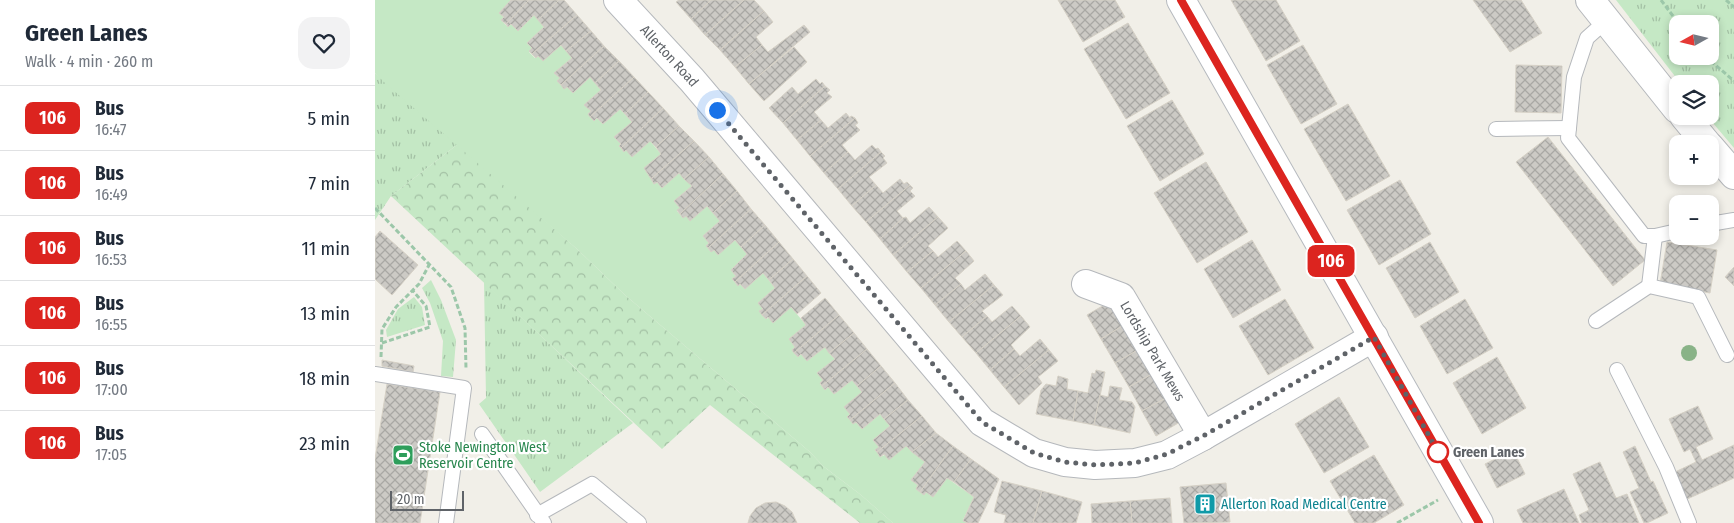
<!DOCTYPE html>
<html lang="en">
<head>
<meta charset="utf-8">
<style>
  :root { --surface:#fff; --page:#f2f2f3; --text:#1f2937; --muted:#747a83; --line:#e0e1e3 }
  body { margin:0; font-family:"Fira Sans Condensed",sans-serif; background:var(--page); color:var(--text); height:100vh; display:flex; flex-direction:column; font-size:19px; white-space:nowrap }
  * { box-sizing:border-box; margin:0 }
  p { font-size:16px; color:var(--muted) }
  .icon { flex:none; width:28px; height:28px; fill:none; stroke:currentColor; stroke-width:2; stroke-linecap:round; stroke-linejoin:round }
  .map { position:relative; flex:1; overflow:hidden }
  .details { display:flex; flex-direction:column; background:var(--surface); width:375px }
  .details>* { flex:none }
  .badge { padding:0 10px; border-radius:8px; font-size:18px; line-height:32px }
  .needle { width:32px; rotate:262deg }
  .controls { position:absolute; left:1294px; top:15px; display:grid; gap:10px }
  .controls a { display:grid; place-items:center; width:50px; height:50px; border-radius:10px; background:var(--surface); box-shadow:0 2px 8px #0003; font-size:25px }
  .scale { position:absolute; left:15px; bottom:12px; width:74px; box-sizing:border-box; padding-left:5px; border:2px solid #5f6368; border-top:0; font-size:14px; line-height:18px; white-space:nowrap; color:#5f6368; -webkit-text-stroke:4px #fff; paint-order:stroke }
  .you { position:absolute; width:25px; height:25px; margin:-12px; border:4px solid #fff; border-radius:50%; background:#1a73e8; box-shadow:0 0 0 8px #1a73e833 }
  .map>.badge { position:absolute; translate:-50% -50%; box-shadow:0 0 0 2px #fff }
  .round { display:grid; place-items:center; flex:none; width:52px; height:52px; border-radius:15px; background:var(--page) }
  .overview { display:flex; align-items:center; justify-content:space-between; height:85px; padding:0 25px }
  h1 { font-size:24px; font-weight:700; line-height:38px }
  ul { padding:0; list-style:none }
  li { display:flex; align-items:center; gap:15px; height:65px; padding:0 25px; border-top:1px solid var(--line) }
  li div { flex:1 }
  li b { display:block; font-size:19px }
  li em { font-style:normal }
  li .badge { min-width:55px; font-weight:700; text-align:center }
  main { display:flex; flex:1; min-height:0 }
  .map>svg:first-child { display:block }
  .grass { fill:url(#grass-tufts); fill-rule:evenodd }
  .forest { fill:url(#forest-crowns) }
  .garden { fill:#c5e8c5 }
  .building { fill:url(#building-cross-hatch); stroke:#d6d1c6 }
  .lines { fill:none; stroke-linecap:round; stroke-linejoin:round }
  .service-casing { stroke:#b5b8bc; stroke-width:16 }
  .minor-casing { stroke:#b5b8bc; stroke-width:30 }
  .secondary-casing { stroke:#b6babf; stroke-width:30 }
  .path { stroke:#9cc7a9; stroke-width:3; stroke-dasharray:5 2.5; stroke-linecap:butt }
  .service { stroke:#fff; stroke-width:14 }
  .minor { stroke:#fff; stroke-width:28 }
  .secondary { stroke:#fff; stroke-width:28 }
  .tree { fill:#89b387 }
  .line-casing { stroke:#fff; stroke-width:11 }
  .line { stroke:#dc241f; stroke-width:8 }
  .walk { stroke:#5f6368; stroke-width:5; stroke-dasharray:0 9 }
  .stop-dot { fill:#fff; stroke:#dc241f; stroke-width:2.5 }
  .labels { text-anchor:middle; dominant-baseline:central; stroke-width:4.5; stroke-linejoin:round; paint-order:stroke }
  .street-label { font-size:14px; fill:#5f6368; stroke:#fff }
  .leisure-label { font-size:14px; fill:#27864d; stroke:#fff; text-anchor:start }
  .stop-label { font-size:14px; font-weight:bold; fill:#5f6368; stroke:#fff; text-anchor:start }
  .culture-label { font-size:14px; fill:#0d838f; stroke:#fff; text-anchor:start }
</style>
</head>
<body>
<main>
<section class="details">
<div class="overview"><div><h1>Green Lanes</h1><p>Walk · 4 min · 260 m</p></div><a class="round"><svg class="icon" aria-label="heart" viewBox="0 0 24 24"><path d="M12 20l-8-8c-3-5 5-10 8-4 3-6 11-1 8 4z"/></svg></a></div>
<ul>
<li><span class="badge" style="background:#dc241f;color:#fff">106</span><div><b>Bus</b><p>16:47</p></div><em>5 min</em></li>
<li><span class="badge" style="background:#dc241f;color:#fff">106</span><div><b>Bus</b><p>16:49</p></div><em>7 min</em></li>
<li><span class="badge" style="background:#dc241f;color:#fff">106</span><div><b>Bus</b><p>16:53</p></div><em>11 min</em></li>
<li><span class="badge" style="background:#dc241f;color:#fff">106</span><div><b>Bus</b><p>16:55</p></div><em>13 min</em></li>
<li><span class="badge" style="background:#dc241f;color:#fff">106</span><div><b>Bus</b><p>17:00</p></div><em>18 min</em></li>
<li><span class="badge" style="background:#dc241f;color:#fff">106</span><div><b>Bus</b><p>17:05</p></div><em>23 min</em></li>
</ul>
</section>
<div class="map">
<svg width="1359" height="523" viewBox="0 0 1359 523">
  <defs>
    <pattern id="grass-tufts" width="24" height="20" patternUnits="userSpaceOnUse" patternTransform="scale(1.25)"><rect width="24" height="20" fill="#c5e8c5"/><path d="M3 7l-1-3M5 7V3M7 7l1-3M15 17l-1-3M17 17v-4M19 17l1-3" fill="none" stroke="#a3c0a4"/></pattern>
    <pattern id="forest-crowns" width="20" height="18" patternUnits="userSpaceOnUse" patternTransform="scale(1.25)"><rect width="20" height="18" fill="#c5e8c5"/><path d="M2 6a3 3 0 1 1 6 0M12 15a3 3 0 1 1 6 0" fill="none" stroke="#a3c0a4"/></pattern>
    <pattern id="building-cross-hatch" width="8" height="8" patternUnits="userSpaceOnUse" patternTransform="scale(1.25)"><rect width="8" height="8" fill="#cccac5"/><path d="M0 0l8 8M0 8l8-8" fill="none" stroke="#a9a8a4"/></pattern>
  </defs>
  <rect width="100%" height="100%" fill="#f1efe8"/>
  <!-- grass -->
  <g class="grass">
    <path d="M1241 0H1359V148L1332 116H1335V84H1306ZM1302 24H1335V56H1302Z"/>
    <path d="M0 73 83 144 16 196 0 220Z"/>
    <path d="M56 280 66 300 81 340 78 377 66 376 68 341 55 303 47 288Z"/>
    <path d="M109 282 258 423 165 492 104 404 111 398Z"/>
    <path d="M39 297 47 307 50 325 12 337 11 330 23 309Z"/>
  </g>
  <!-- forest -->
  <path class="forest" d="M83 144 202 249 250 295 435 452 448 466 486 495 518 523H485L335 405 287 449 16 196Z"/>
  <!-- garden -->
  <path class="garden" d="M0 0H136L124 13 129 17 126 20 133 27 136 24 143 31 159 15 169 27 152 43 157 48 154 52 160 58 163 56 168 61 186 45 197 58 179 73 185 78 182 81 189 88 192 87 198 93 215 77 226 90 210 105 216 111 213 114 219 121 222 118 228 124 245 109 257 122 239 137 246 144 244 146 249 152 251 150 258 156 275 141 286 154 270 168 279 184 282 182 287 188 304 173 317 186 299 201 305 208 302 211 308 218 311 216 315 220 332 206 345 221 328 236 334 243 331 246 336 252 339 250 343 254 360 240 372 254 356 270 361 276 357 279 363 286 365 284 370 289 388 273 400 288 383 303 388 309 384 311 391 319 416 307 431 325 414 339 420 347 417 350 423 357 426 354 432 361 450 347 460 359 443 373 448 380 445 384 450 390 453 387 459 394 477 380 487 392 481 422 487 429 505 414 515 426 498 440 504 447 501 450 505 457 531 446 550 462 536 480 543 485 541 489 549 495 551 492 558 497 572 478 599 497 588 520 593 523H518L486 495 448 466 435 452 250 295 202 249 11 84 0 73Z"/>
  <!-- building -->
  <g class="building">
    <path d="M136 0H154L131 24 126 20 129 17 124 13Z"/>
    <path d="M154 0H184L163 20 159 15 143 31 136 24 133 27 131 24Z"/>
    <path d="M184 0H189L202 15 157 54 154 51 157 48 152 43 169 27 163 20Z"/>
    <path d="M304 0H336L316 19 301 2Z"/>
    <path d="M336 0H369L330 35 316 19Z"/>
    <path d="M369 0H379L389 11 345 50 330 35Z"/>
    <path d="M683 0H740L750 17 708 42Z"/>
    <path d="M856 0H901L925 41 891 61Z"/>
    <path d="M1098 0H1146L1167 33 1135 52Z"/>
    <path d="M389 11 398 22 381 37 387 45 360 67 345 50Z"/>
    <path d="M202 15 216 31 191 51 186 45 168 61 163 56 161 58 157 54Z"/>
    <path d="M753 23 795 93 751 119 709 49Z"/>
    <path d="M429 25 435 32 374 84 360 67 387 45 393 52Z"/>
    <path d="M216 31 229 46 186 85 182 81 185 78 179 73 197 58 191 51Z"/>
    <path d="M928 45 962 104 926 124 892 65Z"/>
    <path d="M229 46 244 61 220 83 215 77 198 93 192 87 189 89 186 85Z"/>
    <path d="M419 47 432 62 389 101 374 84Z"/>
    <path d="M244 61 259 77 215 117 213 114 216 111 209 105 226 90 220 83Z"/>
    <path d="M1141 65 1187 66 1186 113 1140 112Z"/>
    <path d="M259 77 273 92 250 114 245 109 228 124 222 118 219 121 215 117Z"/>
    <path d="M441 79 445 84 447 82 450 86 408 123 394 108 417 87 423 94Z"/>
    <path d="M450 86 455 90 452 93 457 97 439 112 446 120 422 140 408 123Z"/>
    <path d="M273 92 288 108 246 148 244 146 246 144 239 137 257 122 250 114Z"/>
    <path d="M797 100 829 154 785 181 752 126Z"/>
    <path d="M973 104 1015 176 971 201 929 129Z"/>
    <path d="M288 108 304 126 281 147 275 141 257 157 251 150 249 152 246 148Z"/>
    <path d="M471 113 475 118 476 116 480 118 435 156 422 140 446 120 453 128Z"/>
    <path d="M480 118 483 123 480 125 485 130 467 145 473 152 449 173 435 156Z"/>
    <path d="M304 126 319 141 276 179 269 168 286 154 281 147Z"/>
    <path d="M1173 137 1270 260 1238 286 1141 162Z"/>
    <path d="M319 141 334 157 309 179 304 173 287 188 282 182 279 184 276 179Z"/>
    <path d="M497 145 501 149 503 148 506 152 463 189 449 173 473 152 480 160Z"/>
    <path d="M506 152 510 156 508 158 512 163 494 177 501 185 477 206 463 189Z"/>
    <path d="M334 157 348 174 305 214 302 210 305 208 299 201 317 186 309 179Z"/>
    <path d="M831 162 873 232 822 263 779 193Z"/>
    <path d="M348 174 362 191 338 213 332 206 315 221 311 216 308 218 305 214Z"/>
    <path d="M525 179 529 184 532 182 535 185 491 222 477 206 501 185 508 193Z"/>
    <path d="M1025 180 1056 234 1004 265 972 210Z"/>
    <path d="M535 185 538 188 535 191 540 196 522 211 528 218 505 239 491 222Z"/>
    <path d="M362 191 376 209 333 248 331 246 334 243 328 236 345 221 338 213Z"/>
    <path d="M554 207 563 217 518 255 505 239 528 218 531 217 535 223Z"/>
    <path d="M376 209 390 225 366 247 360 240 343 255 339 250 336 252 333 248Z"/>
    <path d="M563 217 573 228 553 246 558 251 532 272 518 255Z"/>
    <path d="M390 225 404 242 360 282 357 279 361 276 356 270 372 254 366 247Z"/>
    <path d="M5 231 43 265 17 295 0 279V237Z"/>
    <path d="M877 240 906 290 858 318 829 269Z"/>
    <path d="M582 241 591 251 546 288 532 272 558 251 563 257Z"/>
    <path d="M404 242 418 259 394 280 388 273 370 289 365 284 363 286 360 282Z"/>
    <path d="M1055 242 1084 292 1040 318 1011 268Z"/>
    <path d="M1292 242 1342 250 1335 293 1285 284Z"/>
    <path d="M591 251 599 261 580 278 586 284 560 305 546 288Z"/>
    <path d="M418 259 432 276 387 315 384 311 388 309 383 303 400 288 394 280Z"/>
    <path d="M1359 267V286L1350 277Z"/>
    <path d="M610 274 619 285 574 322 560 305 586 284 590 290Z"/>
    <path d="M432 276 446 293 422 314 416 307 398 323 393 317 391 319 387 315Z"/>
    <path d="M619 285 628 295 607 311 612 316 587 337 574 322Z"/>
    <path d="M450 298 464 315 419 353 417 350 420 347 414 339 431 325 426 318Z"/>
    <path d="M910 299 939 348 893 375 864 326Z"/>
    <path d="M1090 299 1118 348 1072 374 1045 326Z"/>
    <path d="M736 301 749 325 726 339 712 315Z"/>
    <path d="M637 306 646 316 601 353 587 337 612 316 617 322Z"/>
    <path d="M464 315 479 333 454 353 450 347 432 361 426 354 423 357 419 353Z"/>
    <path d="M646 316 655 327 636 345 639 349 615 370 601 353Z"/>
    <path d="M749 325 763 350 740 363 726 339Z"/>
    <path d="M479 333 492 349 447 386 445 383 448 380 442 373 460 359 454 353Z"/>
    <path d="M665 339 674 350 629 387 615 370 639 349 645 356Z"/>
    <path d="M492 349 506 366 482 386 477 380 459 394 453 387 450 390 447 386Z"/>
    <path d="M674 350 683 361 663 377 667 383 644 405 629 387Z"/>
    <path d="M763 350 777 374 754 387 740 363Z"/>
    <path d="M1122 357 1151 408 1107 434 1078 383Z"/>
    <path d="M7 360 39 366 38 372 7 366Z"/>
    <path d="M506 366 520 383 475 420 472 417 475 414 469 407 487 392 482 386Z"/>
    <path d="M721 370 730 372 719 425 698 421 703 391 713 393 717 373 720 374Z"/>
    <path d="M777 374 791 398 767 411 754 387Z"/>
    <path d="M683 376 693 379 692 389 703 391 698 421 661 414 666 390 671 384 681 386Z"/>
    <path d="M520 383 533 400 509 419 505 414 487 429 481 422 478 424 475 420Z"/>
    <path d="M12 384 65 392 45 523H0V459Z"/>
    <path d="M735 386 747 388 744 400 757 402 760 407 755 433 719 425 725 395 733 397Z"/>
    <path d="M964 397 994 447 949 473 920 424Z"/>
    <path d="M791 398 805 422 781 436 767 411Z"/>
    <path d="M533 400 547 416 502 452 500 450 504 447 498 440 515 426 509 419Z"/>
    <path d="M1323 406 1338 439 1321 447 1327 460 1359 445V478L1310 500 1298 473 1321 462 1315 449 1309 452 1294 419Z"/>
    <path d="M547 416 561 433 537 452 531 446 514 460 509 454 505 457 502 452Z"/>
    <path d="M561 433 578 446 545 492 541 489 543 485 536 480 550 462 537 452Z"/>
    <path d="M578 446 596 459 579 482 572 478 558 497 551 492 549 495 545 492Z"/>
    <path d="M1260 446 1276 482 1278 481 1293 513 1272 523H1269L1255 492 1264 488 1248 452Z"/>
    <path d="M1138 450 1150 474 1122 488 1110 464Z"/>
    <path d="M999 455 1029 505 999 523H980L955 481Z"/>
    <path d="M596 459 624 479 603 523H593L588 521 599 497 579 482Z"/>
    <path d="M1225 462 1241 498 1252 494 1264 523H1207L1204 515 1214 510 1198 474Z"/>
    <path d="M627 481 667 491 658 523H629L631 515 619 512Z"/>
    <path d="M851 483 855 522 809 523 805 487Z"/>
    <path d="M1189 489 1204 523H1148L1142 510Z"/>
    <path d="M667 491 707 502 701 523H658Z"/>
    <path d="M795 498 797 523H757L755 501Z"/>
    <path d="M755 501 757 523H717L716 504Z"/>
    <path d="M401 502 410 506 417 512 422 523H373L375 516 381 508 390 503Z"/>
  </g>
  <g class="lines">
    <!-- service casing -->
    <g class="service-casing">
      <g id="service">
        <path d="M1231 21 1212 38 1199 77 1193 138 1269 236H1280L1302 231"/>
        <path d="M1121 129 1194 128"/>
        <path d="M1335 224 1359 220"/>
        <path d="M1274 286 1280 236"/>
        <path d="M1221 321 1274 286 1323 297 1352 355"/>
        <path d="M1242 370 1291 467 1314 523"/>
        <path d="M0 374 89 388 71 523"/>
        <path d="M107 434 169 523"/>
        <path d="M162 515 217 484 264 523"/>
      </g>
    </g>
    <!-- minor casing -->
    <g class="minor-casing">
      <g id="minor">
        <path id="s1" d="M243 0 317 80 607 422 659 453 690 462 720 465 760 463 792 455 828 436 999 337"/>
        <path d="M1215 0 1302 109"/>
        <path d="M1309 116 1332 144"/>
        <path d="M1335 147 1359 175"/>
        <path id="s2" d="M711 284 746 297 828 436"/>
      </g>
    </g>
    <!-- secondary casing -->
    <g class="secondary-casing">
      <path id="secondary" d="M806 0 1104 523"/>
    </g>
    <!-- path -->
    <g class="path">
      <path d="M1286 0 1304 24"/>
      <path d="M1351 0 1359 7"/>
      <path d="M1330 56 1359 81"/>
      <path d="M0 208 76 287 90 328 91 369"/>
      <path d="M7 343 55 327 51 306 38 291"/>
      <path d="M6 357 7 329 21 307 44 284 54 265"/>
      <path d="M1022 523 1063 500"/>
    </g>
    <!-- service -->
    <use href="#service" class="service"/>
    <!-- minor -->
    <use href="#minor" class="minor"/>
    <!-- secondary -->
    <use href="#secondary" class="secondary"/>
  </g>
  <!-- trees -->
  <circle class="tree" cx="1314" cy="353" r="8"/>
  <g class="lines">
    <!-- line casing -->
    <g class="line-casing">
      <path id="line" d="M806 0 1104 523"/>
    </g>
    <!-- line -->
    <use href="#line" class="line"/>
    <!-- walk -->
    <path class="walk" d="M342 110 607 422 659 453 690 462 720 465 760 463 792 454 828 436 999 337 1063 452"/>
  </g>
  <!-- icons -->
  <defs>
    <g id="stadium-square" transform="scale(1.125)"><rect x="-9" y="-9" width="18" height="18" rx="4" fill="#2e9e5b" stroke="#fff"/><path d="M0-5a6.5 5 0 1 0 0 10a6.5 5 0 1 0 0-10ZM-3.5-1.8h7v3.6h-7Z" fill="#fff"/></g>
    <g id="building-square" transform="scale(1.125)"><rect x="-9" y="-9" width="18" height="18" rx="4" fill="#0f9aa8" stroke="#fff"/><path d="M-4-6H4V6H1V3H-1V6H-4ZM-2.5-4.3h1.7v1.8h-1.7ZM.8-4.3h1.7v1.8H.8ZM-2.5-1h1.7V.8h-1.7ZM.8-1h1.7V.8H.8Z" fill="#fff"/></g>
  </defs>
  <g fill-rule="evenodd">
    <use href="#stadium-square" x="28" y="455"/>
    <use href="#building-square" x="830" y="504"/>
  </g>
  <!-- markers -->
  <circle class="stop-dot" cx="1063" cy="452" r="10"/>
  <g class="labels">
    <!-- street labels -->
    <g class="street-label">
      <text stroke="none"><textPath href="#s1" startOffset="76">Allerton Road</textPath></text>
      <text stroke="none"><textPath href="#s2" startOffset="100">Lordship Park Mews</textPath></text>
    </g>
    <!-- leisure labels -->
    <g class="leisure-label">
      <text x="44" y="447">Stoke Newington West<tspan x="44" dy="16">Reservoir Centre</tspan></text>
    </g>
    <!-- stop labels -->
    <g class="stop-label">
      <text x="1078" y="452">Green Lanes</text>
    </g>
    <!-- culture labels -->
    <g class="culture-label">
      <text x="846" y="504">Allerton Road Medical Centre</text>
    </g>
  </g>
</svg>
<div class="controls">
<a><svg class="needle" viewBox="-14 -14 28 28"><path d="M0-13l5 13h-10z" fill="#e53935"/><path d="M0 13l5-13h-10z" fill="#747a83"/></svg></a>
<a><svg class="icon" aria-label="layers" viewBox="0 0 24 24"><path d="M12 4l9 5-9 5-9-5zM3 14l9 5 9-5"/></svg></a>
<a>+</a>
<a>−</a>
</div>
<div class="scale">20 m</div>
<div class="you" style="left:342px;top:110px"></div>
<b class="badge" style="left:956px;top:261px;background:#dc241f;color:#fff">106</b>
</div>
</main>
</body>
</html>
